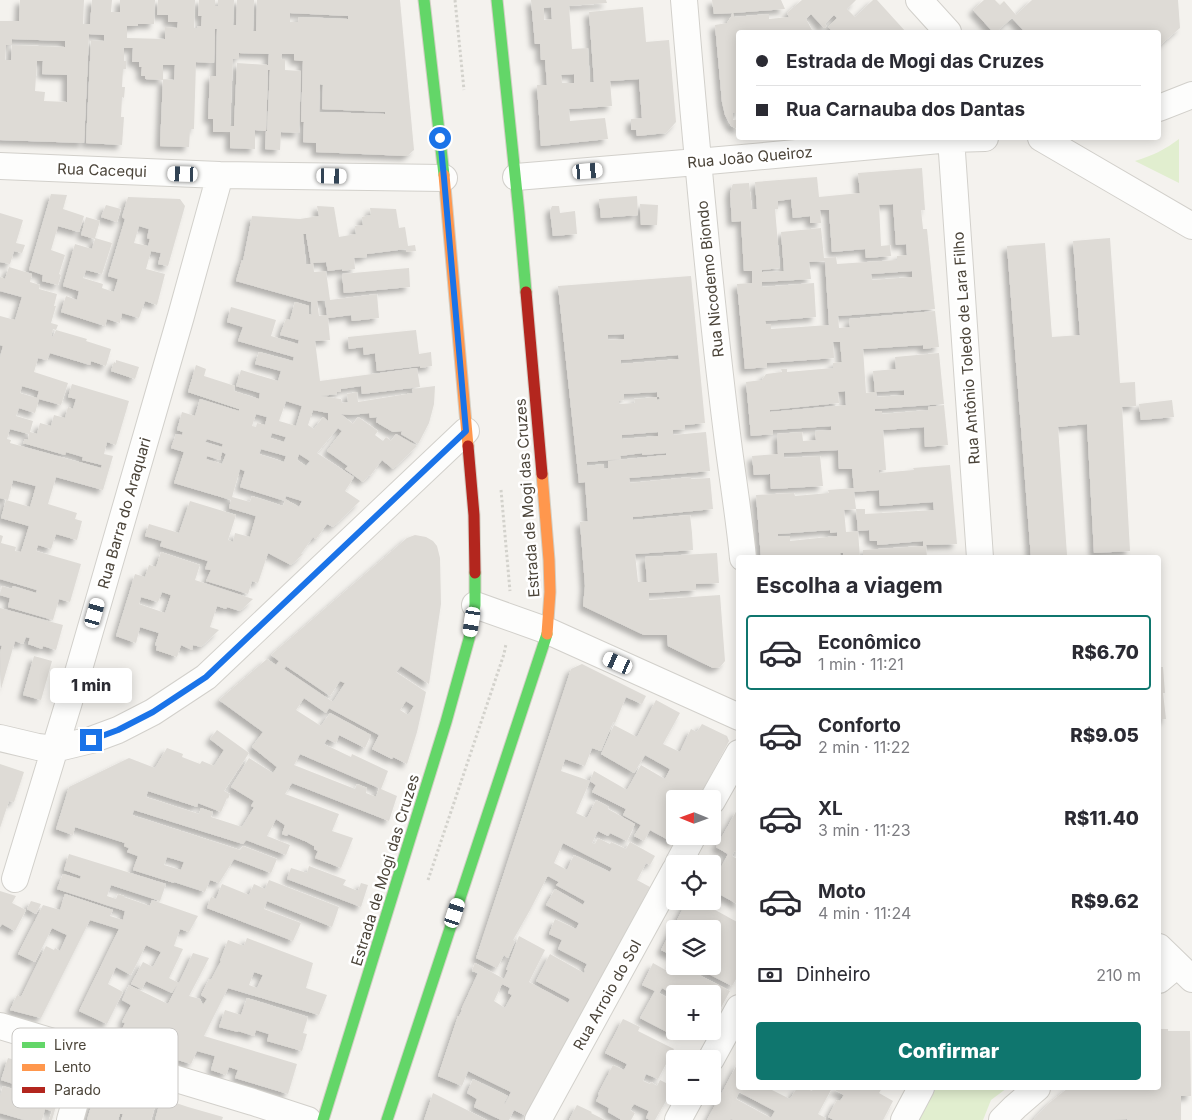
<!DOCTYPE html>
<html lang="pt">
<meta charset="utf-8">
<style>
:root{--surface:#fff;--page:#f2f2f3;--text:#2b2b33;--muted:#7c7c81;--line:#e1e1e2;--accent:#0f766e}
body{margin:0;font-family:Inter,sans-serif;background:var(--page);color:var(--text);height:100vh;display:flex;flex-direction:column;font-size:19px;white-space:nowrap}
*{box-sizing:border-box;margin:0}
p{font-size:16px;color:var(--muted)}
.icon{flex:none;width:28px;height:28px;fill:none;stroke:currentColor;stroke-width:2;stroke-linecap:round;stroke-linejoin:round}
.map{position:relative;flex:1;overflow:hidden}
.panel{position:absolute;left:736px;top:555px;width:425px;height:535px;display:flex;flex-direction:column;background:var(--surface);border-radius:5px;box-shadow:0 2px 12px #0003}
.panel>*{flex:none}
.hud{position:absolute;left:736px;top:30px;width:425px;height:110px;border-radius:5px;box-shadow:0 2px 12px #0003;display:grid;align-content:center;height:110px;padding:0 20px;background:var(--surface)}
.needle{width:32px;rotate:271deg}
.tools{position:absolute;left:666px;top:790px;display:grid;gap:10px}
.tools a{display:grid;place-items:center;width:55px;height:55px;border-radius:5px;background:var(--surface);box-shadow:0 2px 12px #0003;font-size:25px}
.end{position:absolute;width:22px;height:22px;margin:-11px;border:6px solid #1a73e8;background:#fff;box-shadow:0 0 0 2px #fff}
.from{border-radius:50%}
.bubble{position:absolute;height:35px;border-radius:5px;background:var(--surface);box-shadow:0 2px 12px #0003;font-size:16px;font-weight:800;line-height:35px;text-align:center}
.car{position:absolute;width:15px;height:30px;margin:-15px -8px;border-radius:6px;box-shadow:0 0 4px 1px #0007;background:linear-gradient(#fff 24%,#345 0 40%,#fff 0 76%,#345 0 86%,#fff 0)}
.hud b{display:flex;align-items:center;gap:18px;height:48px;font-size:19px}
.hud b+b{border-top:1px solid var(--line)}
.hud i{width:12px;height:12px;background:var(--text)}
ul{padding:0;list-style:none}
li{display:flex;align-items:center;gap:15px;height:75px;margin:0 10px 8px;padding:0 10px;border:2px solid transparent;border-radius:5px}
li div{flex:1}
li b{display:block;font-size:19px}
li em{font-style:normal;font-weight:800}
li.selected{border-color:var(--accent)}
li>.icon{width:45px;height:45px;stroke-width:1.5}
h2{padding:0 20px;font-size:22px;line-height:60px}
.pay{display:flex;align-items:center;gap:12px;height:55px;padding:0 20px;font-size:19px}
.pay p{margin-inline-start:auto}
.button{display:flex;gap:10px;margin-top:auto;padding:10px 20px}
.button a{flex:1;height:58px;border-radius:5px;background:var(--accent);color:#fff;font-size:20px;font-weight:800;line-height:58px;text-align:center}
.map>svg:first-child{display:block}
.park{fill:#e1eecf}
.building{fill:#dedbd6;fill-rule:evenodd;filter:url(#shadow)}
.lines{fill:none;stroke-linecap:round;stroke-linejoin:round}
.street-casing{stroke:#d2d0cb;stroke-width:28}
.fast-casing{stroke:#d3cfc5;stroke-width:13}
.slow-casing{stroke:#d3cfc5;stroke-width:13}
.jam-casing{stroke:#d3cfc5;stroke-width:13}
.path{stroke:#d3d2cc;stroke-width:3;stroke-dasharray:2.5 2.5;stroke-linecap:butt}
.street{stroke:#fdfdfc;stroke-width:26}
.fast{stroke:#63d668;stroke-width:11}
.slow{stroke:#ff974d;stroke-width:11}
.jam{stroke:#b3261e;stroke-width:11}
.route{stroke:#1a73e8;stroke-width:6}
.labels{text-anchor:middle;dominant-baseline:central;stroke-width:5;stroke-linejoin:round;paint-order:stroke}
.street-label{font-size:15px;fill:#4b4439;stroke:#fff}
.key{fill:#fff;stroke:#c9c7c4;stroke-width:1}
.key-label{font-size:14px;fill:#4b4439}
</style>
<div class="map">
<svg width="1192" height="1120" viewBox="0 0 1192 1120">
<defs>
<filter id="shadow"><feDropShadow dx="-4.5" dy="4.5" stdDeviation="2.5" flood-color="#0004"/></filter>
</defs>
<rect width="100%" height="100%" fill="#f4f2ee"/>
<path class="park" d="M1179,139V183L1135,161C1152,156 1166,149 1179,139Z
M935,1088H1007L991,1100L983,1120H917Z"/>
<path class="building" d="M20,0H84L83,24H90L92,0H112L111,12H120V0H155L154,24H138V26H127V38L165,39V27L177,28L178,22H168V15H157L158,0H195L194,28H197L198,26H201L202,16H198L199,0H215V6H218V0H234L233,25H236L237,0H254L253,31H256L257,0H400L414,150L407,156L316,152V143L303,142L304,122H301L303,61L294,60V54H282L281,59H285V70L301,71L299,133L281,132L280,150L265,149L266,131H267L270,70H268L266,131L255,130V149L230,148V132H213V119H208L210,76H216L217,29H215L214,63L196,62L194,129H190L189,147L160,146L163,79L174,80L175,65H163V80L145,79V76H141L142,67H139V62H132L133,48H124V61H126V69H123L122,87H125L124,98L122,97L121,117H124L122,145L86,143L91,40L104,41V35L89,34L84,143L0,140V21H19ZM290,13L348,16V19L299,17L298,22H290ZM12,39L65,41V47L12,45ZM6,45H12L11,60H5ZM239,53L269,54L268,65L237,63L234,126H230L233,59H239ZM37,61H43L42,74L67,75V102L44,101L45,92L35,91ZM320,84L323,85L322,109L385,112V114L319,112Z
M531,0H606L607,3L569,6L572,49L588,48L590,82H594L589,12L643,7L646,42L669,40L676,122L666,133L637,136L636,130H631V119L642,118L639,79L610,81L612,106L569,109L570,121L605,118L608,139L541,146L537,85H547L545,60H541L540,44H535ZM551,7L552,19L544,20V8ZM574,74V83H562L561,75Z
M712,0H781L785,9L733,13L734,17L769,14V19L789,17L787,13L802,0H856L847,9L855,17L873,0H877L906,32H833L828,27L837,18L834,15L825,24L827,26L824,28L811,14L806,19L813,32H739V113H733V120L739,119V130L731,126L725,115L722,102L715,25L727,23L731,17L732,13L714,14Z
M984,0H995L1000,5L1004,1L1016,15L1032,0H1178L1180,28L1159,46V32H1021L1023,30L1012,18L996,32H993L973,10Z
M922,168L925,210H921L923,229H927L935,309L838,316L839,328L850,327L849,319L935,311L939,347L923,349V345L863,349L866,393L876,392L877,397L904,395V390L875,392L873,371L896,369L895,357L939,353L944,404L875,409V411H882V414L928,410V407L944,405L948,445L925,447L924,427L883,430L886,470H879V473L914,470L913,468L950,465L957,544L926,545L927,558H863V550L923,546V541L877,545V541H870L869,530L858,531L860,558H843V553H840L841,558H761L756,495L794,493L795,496L829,493L828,490L854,488L852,469H839L838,450L784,453V458L820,456L823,486L771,489L770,474L754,475L752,456L778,454L777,434L802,432L803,441L816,440L815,431L831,430V426L773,430V434L751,436L746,382L762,380L766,374L782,372L781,369H787V372L833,368V363L842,362L840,342H833L834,358L767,363V367L745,369L737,284L752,283V271H744L741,221L732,222L730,194L732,186L733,184L749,183L752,209H757L755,182L817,177L819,197L860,193L858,173ZM791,199L793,218L810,216V223H821L820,210H829L832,252L865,249L866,258L891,256L890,245L881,246L879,205L893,204L896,245L906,244L907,255L897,256V260L837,264L836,257L824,258L821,228L781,232L784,271L762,272V270L780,268L775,209H778V201ZM825,261L829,325L771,329V324H766L765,321L816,317L814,283L762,287V282L811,279L809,262ZM912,271V277L872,280L871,274ZM845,391L846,405L770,412V410L839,403L838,392ZM879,490L880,506L933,502L934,510L865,514V509H856L858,531L846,532L844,510L856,509L854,492ZM830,530V533L837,532V536L790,541V536H778V534Z
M51,194L67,195L63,209L84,216L79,232L58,226L51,250L65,255L59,274L61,275L58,285L42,281L43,275L29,270Z
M637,196L638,215L601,218L599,199Z
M128,197L180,199L185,206L168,266L158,264L161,253L151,251L146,269L165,274L157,305L145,301L139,318L122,313L120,323L107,319L105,326L61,312L66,296L77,300L79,291L63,286L75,244L92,249L95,239L81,235L86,217L100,221L95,238L112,243L102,274L86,270L83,278L103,284L102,288L114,292L118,279L108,276L125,219L122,217ZM139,226L149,229L147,238L150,239L148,246L134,243Z
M640,204L658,205L657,225H641Z
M106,205L121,209L117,222L101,217Z
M317,206L334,207L339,237L356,234L355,226L363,225L362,217L371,215L370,208L396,209L399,228L405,227L408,246L415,245L416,251L406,252V249L367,254V257L354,258L355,269L342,271V269L328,271L326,262L313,263L314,272L326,271L330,300L377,294L379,318L352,321L351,315L328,318L330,340L315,341L320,381L417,368L420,387L362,394L361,386L341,389V392H337V394L321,396L341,399L342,403L348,402L347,394L357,392L358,402L413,393L412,389L435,386L434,404L429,423L418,444L401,434L402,431L393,432L376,422L377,417L370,418L369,413L351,415L341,414L353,424L358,417L378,431L375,435L383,441L386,437L391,441L396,434L417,446L393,469L382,460L370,476L369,475L363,482L345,469L348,466L327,451L342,431L338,428L317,453L354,477L345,491L360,501L333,527L327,524L316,539L313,537L301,554H303L291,565L268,553L258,583L252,581L248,594L206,581L211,570L205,569L208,561L160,546L162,541L145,536L149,524L179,533L190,501L236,515L228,540L233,542L235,533L250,537L256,516L229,508L231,500L174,483L184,452L171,448L176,434L182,435L183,432L177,430L182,412L195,416L200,399L239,411V409L188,392L196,365L206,369L204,376L235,386L234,391L259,399L260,393L236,386L241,370L278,381L281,371L255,364L259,352L293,361L294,357L238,341L243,327L227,322L231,307L276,320L271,336L298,344L299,340L280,335L286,319L290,320L295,302L309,306V314L312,315L311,302L236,281L242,260L243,261L252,216L300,219L319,216ZM303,234H306L311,264H306ZM325,300L327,315L319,316L317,301ZM286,401L302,406L296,426L279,421ZM313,410L328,413V421L323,417L314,429L308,425ZM256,414L267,417L265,425L257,423L256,427L252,426ZM272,433L286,437L284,442L270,438ZM207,439L223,444L222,447L205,442ZM261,449L286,456L284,462L259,454ZM222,452L226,454L222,464L206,459L207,456L220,460ZM299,454L310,461L306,466L297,460ZM240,469L245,471L240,487L285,501L283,506L252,496L250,502L232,497ZM286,496L302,501L299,507L285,499Z
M552,206H559L560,213L575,211L577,234L553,236L550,211Z
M0,213L23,220L16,243L25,245L22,253L14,251L10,264L0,262Z
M1110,238L1120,383L1135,382L1136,406L1122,407L1130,551L1094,553L1087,424L1058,427L1067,555L1031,558L1007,246L1045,243L1052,337L1080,335L1073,241Z
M9,267L32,274L30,282L40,285L39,289L57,294L54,306H56L51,323L58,325L56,330L53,329L51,336L53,337L56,330L87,339L86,341L111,349L106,366L91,361L90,365L50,353L47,360L38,358L34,372L68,383L61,405L39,399L35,413L19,408L16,416L33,421L30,432L37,434L40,423L51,426L54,415L65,418L68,407L73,409L76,399L68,397L72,384L129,401L116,445L107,442L104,454L113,456L103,490L56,477L48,504L77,513L75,519L82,521L77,540L56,534L51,549L38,545L36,551L81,564L70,602L59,599L53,620L8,607L10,598L0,595L2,586L12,589L13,586L36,593L37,590L0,579V535L3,536L1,543L16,547L15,551L21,552L29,526L1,518L6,500L30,507L36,486L13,480L8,500L0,498V357L3,346L0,345V316L15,320L22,297L0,291V277L5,279ZM22,386L39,391L37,398L20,393ZM10,429L29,434L28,440L25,439L23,443L65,455L66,452L83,457L82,460L102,465L101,468L10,443L11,440L7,439Z
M409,268L410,287L344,293L342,274Z
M691,276L705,423L685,425V429L673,430V435L706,432L710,471L629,478L630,483L691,477V479L710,478L713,509L633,517V520L690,515L692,533L693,550L635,554L638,582H647L645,557L717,553L719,583L696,584V590L649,593V600L720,595L725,661L720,667L713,668L668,646L667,635H644L583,606L585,586L580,522L588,521L585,482L579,483L558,286ZM624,334V339L608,340V335ZM678,355L679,359L621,364V360ZM657,392V397H659L660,399L657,400V397L634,399L635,403L619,404V401L624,400V394ZM658,432V436L622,439V435ZM642,453V455L666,453V455L608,461V468L604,469V464L587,466V462L621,459L620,456Z
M416,330L419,354L431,352L432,366L420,368V366L377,371L375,353L364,355L363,347L349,349L348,337Z
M116,360L139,367L135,379L111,371L114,362L116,363Z
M1172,400L1174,417L1141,420L1139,404Z
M415,535L426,537L433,541L437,546L440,558L441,604L429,684L401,666L396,672L426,692L417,732L407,764L393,757L392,759L372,749L379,735L329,708L326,713L304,698L296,710L321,726L330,713L371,735L365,748L339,735L336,743L327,739L324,744L351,757L352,754L388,771L381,789L397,796L389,821L292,783L285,794L339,814L332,831L353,838L341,868L315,858L318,851L314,849V846L307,842L288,834L287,836L282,834L285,825L276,819L267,836L290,845L286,855L246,840L243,844L134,810L132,815L240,850L243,846L277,859L271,873L234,859L219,883L210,880L205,892L174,882V883L133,870L138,856L127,852L129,848L124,846L125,843L75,827L73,835L56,829L69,787L129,758L155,768L167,748L183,754L182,757L200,764L202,761L214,766L224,750L210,739L217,730L249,753L224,791L230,794L228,799L227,798L221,812L198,803L197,807L148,791L146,797L199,814L201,808L213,812L211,817L242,827L253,809L254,807L251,806L254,801L231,787L249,758L273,773L277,767L252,747L263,732L219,700L267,659L276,665L279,661L271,655L407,538ZM286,666L330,696L340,681L345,683L333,702L284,669ZM406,701L414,706L408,715L400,710ZM300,754L379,788L376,797L366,793L367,788L357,784L355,789L294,765ZM167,857L184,862L181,870L164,865Z
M161,552L200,565L195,580L253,599L240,611L227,607L226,609L217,606L210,627L219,630L201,647L193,645L192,650L181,645L177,657L156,650L157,646L155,645L159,633L140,627L136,643L116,636L135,574L145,577L149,565L156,567ZM162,592L171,595L165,613L139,604L141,597L158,602Z
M0,608L63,625L56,650L43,646L42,649L28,644L30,638L26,637L23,644L15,641L1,689L0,652L2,646L0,645Z
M34,656L52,661L41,700L23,695Z
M582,664L646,696L642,704L626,697L615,723L613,722L601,751L592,748L585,766L565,759L561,771L590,781L576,813L587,818L596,800L609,807L608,809L635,824L627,841L610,833L608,836L598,831L592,843L595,844L598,838L610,844L611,842L626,849L630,842L655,856L650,865L646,863L637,880L650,887L526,1116L514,1110L509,1120H501L474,1107L477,1099L467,1093L473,1079L508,1096L504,1103L505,1104L511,1092L468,1071L462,1086L438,1076L458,1016H459L462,1010H461L478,973L472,971L475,963L504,979L508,970H506L519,936L545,950L529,982L568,1003L570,999L536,981L550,954L584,973L585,971L584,970L587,964L558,949L562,940L549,934L555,919L576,929L579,923L546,905L555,889L583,905L585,901L556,885L559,882L548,876V877H547L530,910L513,940L515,941L508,958L504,955L497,968L476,958L571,669ZM563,843L612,868L610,872L574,855L567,870L554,863ZM502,984L510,988L508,993L512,995L505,1008L494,1001Z
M1159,667H1163L1165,693H1163L1166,719H1159Z
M656,700L680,713L663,744L680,752L691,729L697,732L702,724L727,736L729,741L698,799H675V836H677L674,843L650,830L644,841L634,836L641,825L623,815L626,809L592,792L596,785L590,781L594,771L627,790L641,765L665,779L670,769L645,755L634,773L601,754L614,725L637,737Z
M0,764L24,772L14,802L9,801L0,828Z
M737,810L739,811V853L734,851L732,856L739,860V905L712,890V885L728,854L716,847Z
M69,854L166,884L160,901L111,885L107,896L116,899L118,894L124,896V897L150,906L152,900L198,916L189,932L180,929L174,946L183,949L169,978L179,983L193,953L209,958L189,996L200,999L203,1005L207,999L201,995L209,979L211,980L221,961H220L228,940L244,946L247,938L313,963L306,988L327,995L319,1015L228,988L204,1036L297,1064L288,1094L235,1078L238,1070L229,1067L226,1075L211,1070L215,1056L197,1051L191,1064L145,1050L150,1041L135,1033L129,1045L117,1041L125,1023L122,1022L131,1005L122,1000L129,985L168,1004L177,986H176L172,993L146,981L142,989L131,984L143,962L153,967L161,952L146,945L131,975L116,967L108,984L123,992L107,1024L79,1011L119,929L90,920L41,1018L10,1010L17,995L21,997L46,946L54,950L55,948L60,951L67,935L52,928L35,962L18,954L43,905L60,910L65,894L113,910L110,916L123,920L125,911L57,889L63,874L80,879L81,876L64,870ZM254,972L263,975L257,988L249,985Z
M309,866L346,880L343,885L358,891L361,883L368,885L361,907L287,879L291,868L307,873Z
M269,880L339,907L332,927L267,901L264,909L301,923L293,941L207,908L211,897L216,899L222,884L249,895L254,884L265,889Z
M0,891L16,896L12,903L26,910L15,931L2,924L0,927Z
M31,901L41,904L36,914L27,909Z
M687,901H699L737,922L739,920V974L732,986L701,970L703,966H712V929H675V957L661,950Z
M675,961V966H682L730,991L712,1024V994H675V995L662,988L659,993L675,1002V1028L671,1034L640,1018L655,991L642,985L653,963L669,972Z
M247,998L308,1017L303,1033L307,1034L302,1051L267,1041L269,1034L256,1030L254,1036L238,1031V1032L219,1027L225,1010L241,1015Z
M623,1019L640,1027L638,1031L674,1049L658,1079L646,1074L643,1081L650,1084L651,1082L657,1086L660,1080L674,1087L655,1120H650L646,1118L649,1111L634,1104L630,1110L635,1113L631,1120H620V1119L608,1112L609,1108L596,1101L599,1095L598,1094L613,1065L624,1070L627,1064L605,1053Z
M1159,1029H1168V1031H1190L1191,1096H1181V1120H1127V1119L1114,1120H1033L1048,1104L1068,1088H1159Z
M8,1058L56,1072L52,1086L61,1089L52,1120H49L52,1111L45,1109L42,1120H24L0,1113V1096L3,1086L19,1091L20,1086L1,1080Z
M739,1061V1088H768L790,1099L797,1088H805L812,1091L813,1088H832L818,1114L826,1118L825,1120H733L731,1119L730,1120H707ZM739,1092L775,1111L771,1118L736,1099Z
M99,1082H107L158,1097L151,1120H121L123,1114H120L118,1120H87L97,1086Z
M836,1088H869L874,1090L875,1088H882L879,1093L893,1101L883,1120H834L828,1117L837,1100L840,1101L844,1095L835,1090Z
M433,1093L487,1120H424Z
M161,1098L188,1107L223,1117L222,1120H155Z
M577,1105L592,1112L591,1113L605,1120H569Z"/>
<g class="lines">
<defs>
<path id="street" d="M684,0C696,145 709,289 727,434C732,475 739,516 743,558
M919,0L948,32
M1159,108L1192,95
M951,138L980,558
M1041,138L1192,226
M0,166L220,175L444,178
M516,177L697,162L951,139L985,138
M475,605L548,631L739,717
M0,738L38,747L54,749L91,740L118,730L153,712L206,677L466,431
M712,801L739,753
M678,864L693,836
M15,879L79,669L181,316L220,175
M1159,947L1192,979
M1159,980L1177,965
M0,1026L253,1102L308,1120
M711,1059L739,1008
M70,1120L89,1053
M538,1120L675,870
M678,1120L691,1096
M904,1120L921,1088
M1002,1120L1015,1107L1037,1088"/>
<path id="fast" d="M424,0L444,175
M497,0L519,213L526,292
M323,1120L446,722L469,639L475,605V573
M387,1120L547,634"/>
<path id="slow" d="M444,175L468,446
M542,474L549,560L550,592L547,634"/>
<path id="jam" d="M526,292L542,474
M468,446L474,515L475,573"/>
</defs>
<use href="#street" class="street-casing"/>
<use href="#fast" class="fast-casing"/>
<use href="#slow" class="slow-casing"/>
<use href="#jam" class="jam-casing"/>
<path class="path" d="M455,0L464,90
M501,490L510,591
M428,880L504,654L506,644"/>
<use href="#street" class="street"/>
<use href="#fast" class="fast"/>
<use href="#slow" class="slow"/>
<use href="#jam" class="jam"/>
</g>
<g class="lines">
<path class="route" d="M91,740L118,730L153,712L206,677L466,431L444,178L440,138"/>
</g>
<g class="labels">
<g class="street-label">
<text transform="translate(750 157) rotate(-5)">Rua João Queiroz</text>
<text transform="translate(102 170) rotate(2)">Rua Cacequi</text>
<text transform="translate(710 279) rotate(-96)">Rua Nicodemo Biondo</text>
<text transform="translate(966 348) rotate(-94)">Rua Antônio Toledo de Lara Filho</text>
<text transform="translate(527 498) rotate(-94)">Estrada de Mogi das Cruzes</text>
<text transform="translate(124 513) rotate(-74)">Rua Barra do Araquari</text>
<text transform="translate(385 870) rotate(-73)">Estrada de Mogi das Cruzes</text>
<text transform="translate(607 995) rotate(-61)">Rua Arroio do Sol</text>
</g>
</g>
<rect x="12" y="1028" width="166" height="80" rx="8" class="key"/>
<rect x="22" y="1042" width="23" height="6" fill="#63d668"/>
<rect x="22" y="1064" width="23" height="7" fill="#ff974d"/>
<rect x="22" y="1087" width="23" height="6" fill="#b3261e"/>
<g class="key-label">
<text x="54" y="1050">Livre</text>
<text x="54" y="1072">Lento</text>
<text x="54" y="1095">Parado</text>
</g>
</svg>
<div class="tools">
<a><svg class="needle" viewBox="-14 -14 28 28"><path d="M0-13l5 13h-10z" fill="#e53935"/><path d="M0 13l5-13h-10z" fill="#7c7c81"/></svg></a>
<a><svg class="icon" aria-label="locate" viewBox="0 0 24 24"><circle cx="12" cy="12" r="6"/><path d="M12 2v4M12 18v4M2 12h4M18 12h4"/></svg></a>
<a><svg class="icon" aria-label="layers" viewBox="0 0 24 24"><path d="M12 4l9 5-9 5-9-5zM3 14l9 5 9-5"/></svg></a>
<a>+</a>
<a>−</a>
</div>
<i class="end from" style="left:440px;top:138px"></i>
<i class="end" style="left:91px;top:740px"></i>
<div class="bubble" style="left:50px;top:668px;width:82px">1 min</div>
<i class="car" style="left:588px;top:171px;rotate:85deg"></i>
<i class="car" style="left:183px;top:174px;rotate:272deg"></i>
<i class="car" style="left:332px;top:176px;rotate:91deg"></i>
<i class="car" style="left:95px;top:613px;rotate:16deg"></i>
<i class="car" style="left:472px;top:622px;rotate:189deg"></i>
<i class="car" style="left:618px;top:663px;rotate:294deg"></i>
<i class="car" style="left:455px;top:913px;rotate:18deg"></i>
<div class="hud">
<b><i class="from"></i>Estrada de Mogi das Cruzes</b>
<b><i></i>Rua Carnauba dos Dantas</b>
</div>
<section class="panel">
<h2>Escolha a viagem</h2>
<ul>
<li class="selected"><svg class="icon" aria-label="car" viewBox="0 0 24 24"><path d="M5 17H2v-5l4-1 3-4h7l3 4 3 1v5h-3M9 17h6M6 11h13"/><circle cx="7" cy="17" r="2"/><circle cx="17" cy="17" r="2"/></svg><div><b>Econômico</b><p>1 min · 11:21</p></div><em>R$6.70</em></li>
<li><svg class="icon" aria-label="car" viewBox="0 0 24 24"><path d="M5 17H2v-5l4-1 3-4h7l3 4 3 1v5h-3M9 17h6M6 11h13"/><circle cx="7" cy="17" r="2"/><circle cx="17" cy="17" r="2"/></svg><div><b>Conforto</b><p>2 min · 11:22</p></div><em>R$9.05</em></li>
<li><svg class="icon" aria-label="car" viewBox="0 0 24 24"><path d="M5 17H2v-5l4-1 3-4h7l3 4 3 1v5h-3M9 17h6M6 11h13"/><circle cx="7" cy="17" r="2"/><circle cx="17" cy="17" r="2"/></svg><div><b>XL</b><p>3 min · 11:23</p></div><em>R$11.40</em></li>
<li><svg class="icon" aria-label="car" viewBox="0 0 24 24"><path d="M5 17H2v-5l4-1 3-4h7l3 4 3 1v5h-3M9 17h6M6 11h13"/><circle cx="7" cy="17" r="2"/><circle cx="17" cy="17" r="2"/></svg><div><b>Moto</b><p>4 min · 11:24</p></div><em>R$9.62</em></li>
</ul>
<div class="pay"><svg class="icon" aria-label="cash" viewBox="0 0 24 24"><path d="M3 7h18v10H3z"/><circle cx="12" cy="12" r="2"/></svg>Dinheiro<p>210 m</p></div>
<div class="button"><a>Confirmar</a></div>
</section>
</div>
